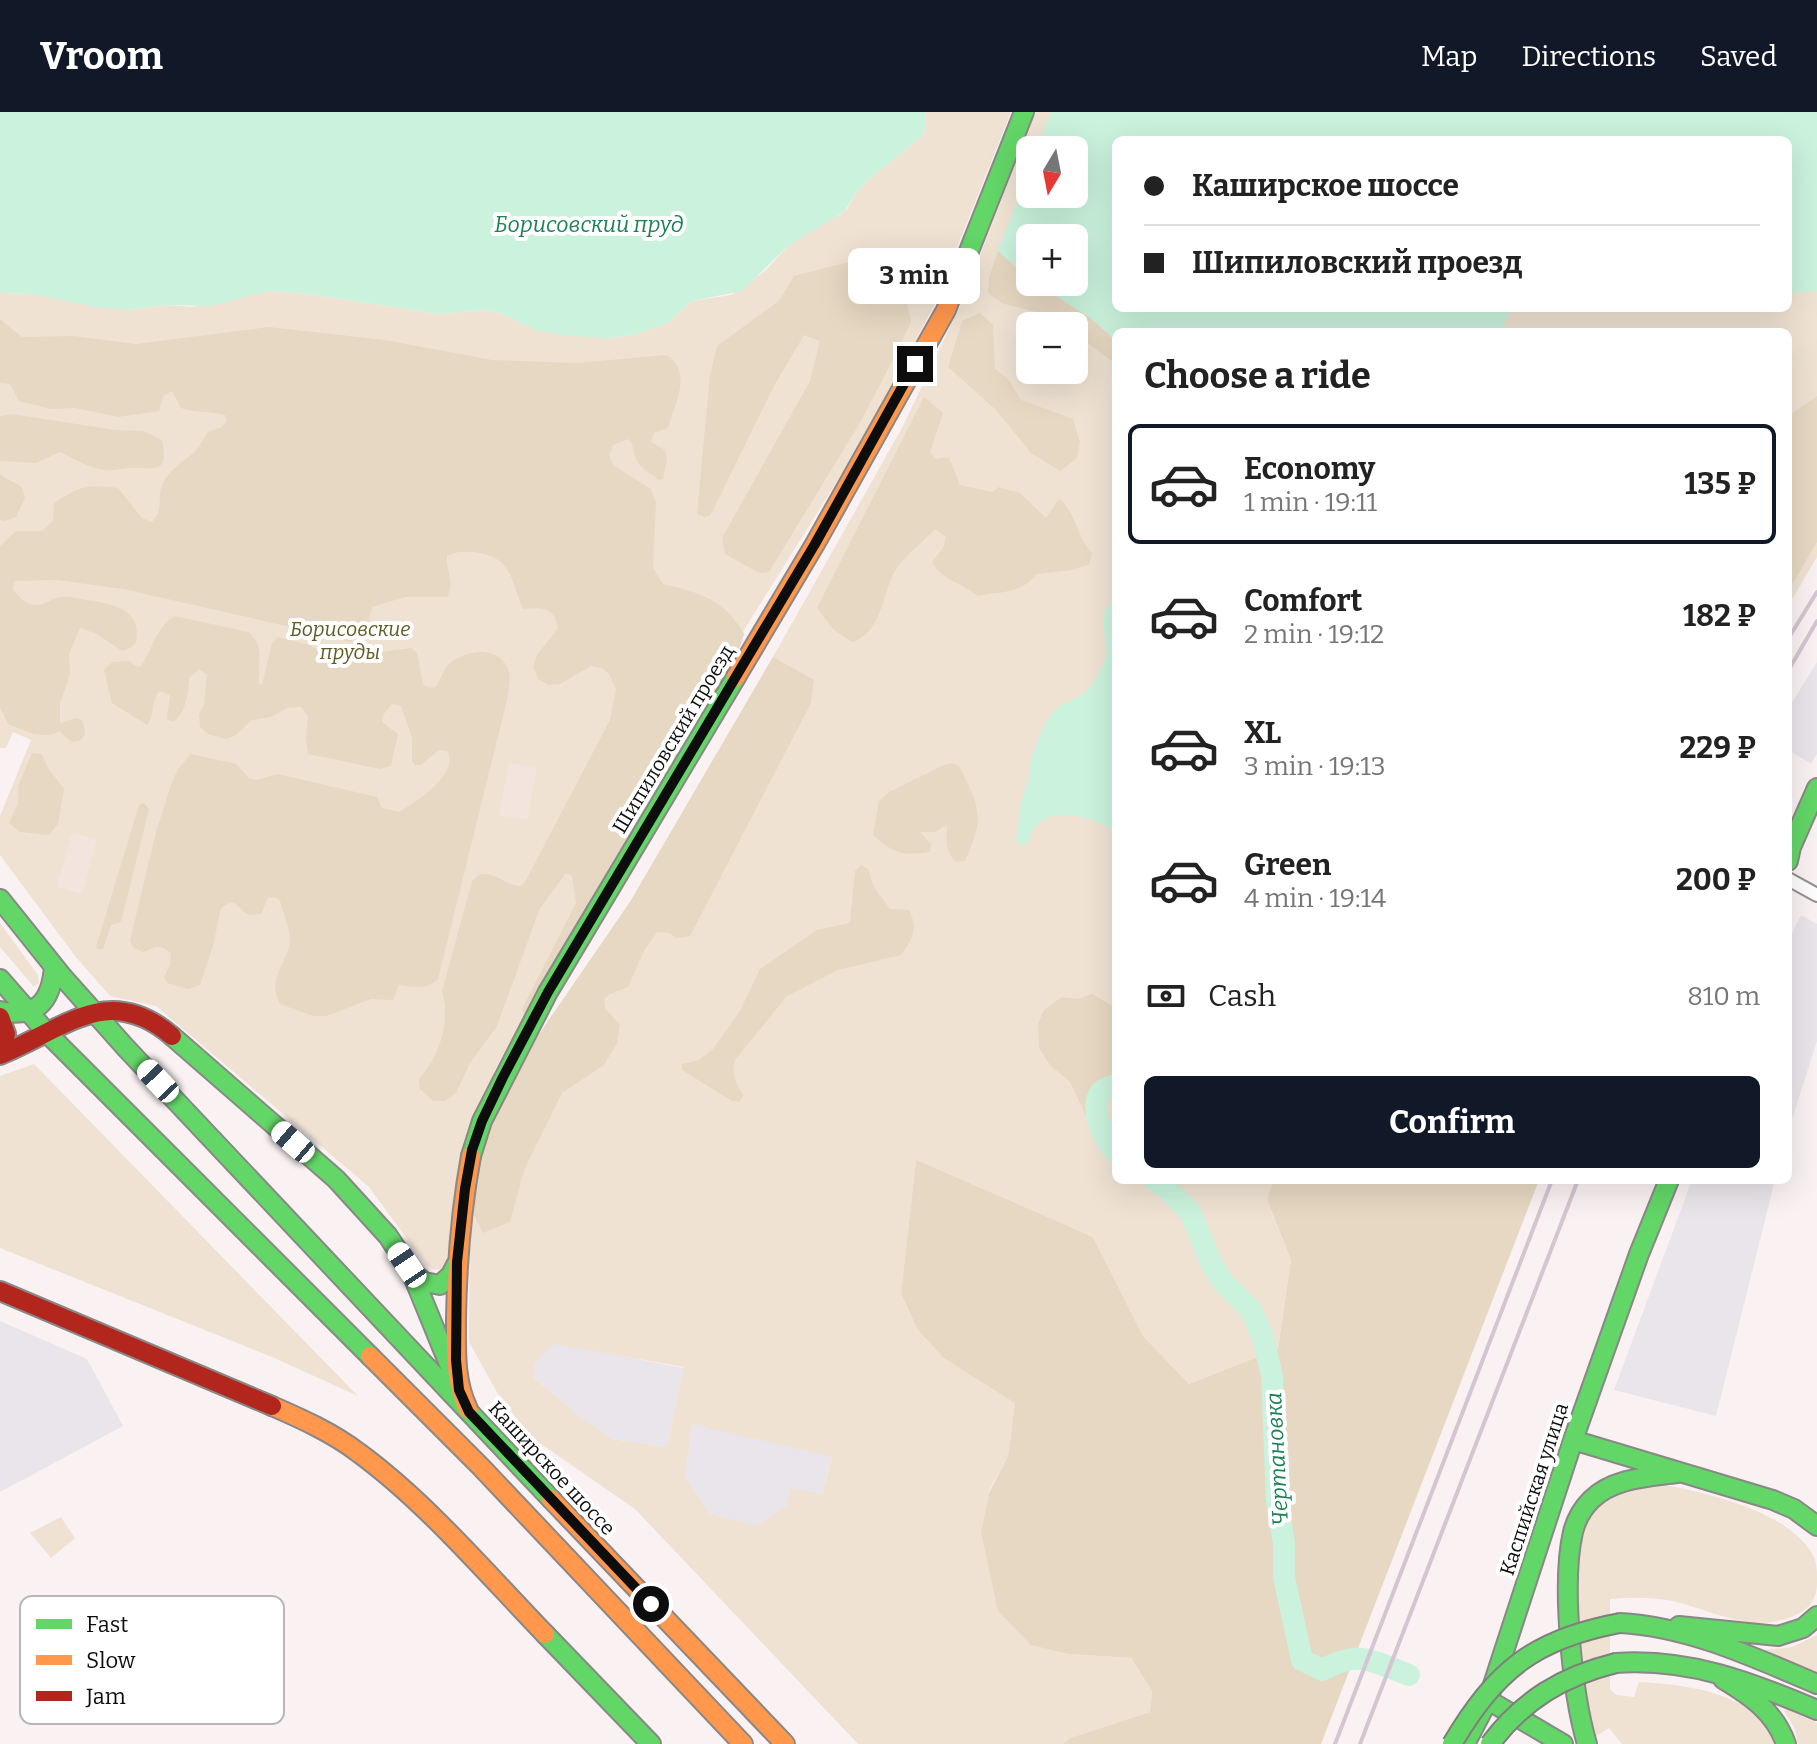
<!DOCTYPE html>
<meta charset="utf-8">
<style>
:root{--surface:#fff;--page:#f2f2f2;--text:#222;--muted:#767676;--line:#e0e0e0;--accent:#111827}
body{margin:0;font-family:Bitter,serif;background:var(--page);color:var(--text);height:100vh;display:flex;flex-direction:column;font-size:30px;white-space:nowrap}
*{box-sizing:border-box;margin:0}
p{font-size:26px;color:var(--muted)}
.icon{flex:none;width:44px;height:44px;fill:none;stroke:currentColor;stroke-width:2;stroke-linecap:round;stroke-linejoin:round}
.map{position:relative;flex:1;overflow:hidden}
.details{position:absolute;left:1112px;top:216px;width:680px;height:856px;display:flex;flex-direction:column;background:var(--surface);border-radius:12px;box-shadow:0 8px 32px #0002}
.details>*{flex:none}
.banner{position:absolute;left:1112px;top:24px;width:680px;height:176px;border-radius:12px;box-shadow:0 8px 32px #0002;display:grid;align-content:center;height:176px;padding:0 32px;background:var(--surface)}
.needle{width:52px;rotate:190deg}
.fabs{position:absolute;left:1016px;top:24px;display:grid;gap:16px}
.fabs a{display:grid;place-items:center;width:72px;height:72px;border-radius:12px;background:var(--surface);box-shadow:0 8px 32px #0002;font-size:40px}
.end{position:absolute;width:36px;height:36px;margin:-18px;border:10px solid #0d0d0d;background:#fff;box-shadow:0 0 0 4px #fff}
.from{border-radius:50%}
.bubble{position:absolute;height:56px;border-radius:12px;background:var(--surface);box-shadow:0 8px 32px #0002;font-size:26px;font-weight:700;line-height:56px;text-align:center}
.car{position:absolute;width:24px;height:48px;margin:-24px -12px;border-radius:10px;box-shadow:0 0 6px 2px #0007;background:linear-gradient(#fff 24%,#345 0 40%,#fff 0 76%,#345 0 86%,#fff 0)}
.banner b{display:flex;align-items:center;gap:28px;height:76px;font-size:30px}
.banner b+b{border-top:2px solid var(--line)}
.banner i{width:20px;height:20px;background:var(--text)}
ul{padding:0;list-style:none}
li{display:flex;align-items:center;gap:24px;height:120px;margin:0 16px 12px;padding:0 16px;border:4px solid transparent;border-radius:12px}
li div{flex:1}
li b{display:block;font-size:30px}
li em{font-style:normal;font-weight:700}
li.active{border-color:var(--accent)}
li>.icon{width:72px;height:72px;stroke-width:1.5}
h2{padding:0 32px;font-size:36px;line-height:96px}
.pay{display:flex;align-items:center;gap:20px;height:88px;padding:0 32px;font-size:30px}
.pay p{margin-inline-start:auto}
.cta{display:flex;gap:16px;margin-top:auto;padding:16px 32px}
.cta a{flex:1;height:92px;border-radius:12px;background:var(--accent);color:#fff;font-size:32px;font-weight:700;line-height:92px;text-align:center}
header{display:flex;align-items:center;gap:48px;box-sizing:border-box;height:112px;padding:0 40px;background:var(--accent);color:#fff}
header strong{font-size:38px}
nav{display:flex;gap:44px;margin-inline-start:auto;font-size:28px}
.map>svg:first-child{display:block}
.industrial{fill:#e9e5ea}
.green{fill:#efe2d3;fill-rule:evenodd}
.forest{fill:#e6d8c2}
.pitch{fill:#f3e5dd}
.water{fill:#caf2dc}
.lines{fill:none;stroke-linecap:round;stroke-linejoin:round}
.river{stroke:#caf2dc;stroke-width:22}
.street-casing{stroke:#949090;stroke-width:16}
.fast-casing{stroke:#8a8787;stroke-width:22}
.slow-casing{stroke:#8a8787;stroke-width:22}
.jam-casing{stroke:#8a8787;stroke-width:22}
.street{stroke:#fefdfd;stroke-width:12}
.fast{stroke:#63d668;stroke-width:18}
.slow{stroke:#ff974d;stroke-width:18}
.jam{stroke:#b3261e;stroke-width:18}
.rail{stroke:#d5c5d3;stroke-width:4}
.fast-bridge-casing{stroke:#817d7d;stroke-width:22;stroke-linecap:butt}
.fast-bridge{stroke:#63d668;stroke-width:18}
.route{stroke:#0d0d0d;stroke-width:10}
.labels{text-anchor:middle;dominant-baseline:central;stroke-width:8;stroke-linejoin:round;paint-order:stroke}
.park-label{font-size:20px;font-style:italic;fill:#605b22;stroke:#fff}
.street-label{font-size:20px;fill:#0d0d0d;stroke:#fff}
.water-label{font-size:22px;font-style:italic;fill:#1c8255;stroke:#fff}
.key{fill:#fff;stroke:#b6b6b6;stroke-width:2}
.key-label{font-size:22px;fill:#0d0d0d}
</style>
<header>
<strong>Vroom</strong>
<nav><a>Map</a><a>Directions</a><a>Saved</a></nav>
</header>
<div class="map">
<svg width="1817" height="1632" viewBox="0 0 1817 1632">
<rect width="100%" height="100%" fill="#faf2f2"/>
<path class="industrial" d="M1817,550V642L1811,652L1788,638V597Z
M1801,803L1817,812V929L1789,1017L1788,829Z
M1692,1068H1775L1716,1304L1614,1278Z
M0,1209L87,1247L123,1314L0,1380Z
M553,1231L684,1256L667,1335L612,1327L582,1306L532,1264L535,1252Z
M692,1311L832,1344L822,1382L787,1393L757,1415L709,1402L685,1366Z"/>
<path class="green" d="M926,0H1011L934,193L877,305L701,587L496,956L463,1042L448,1149L444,1157L435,1158L427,1154L369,1075L156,894L110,884L75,844L0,743V704L31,628L13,620L6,636H0V181L33,182L126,198L166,193L192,195L268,179L315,183L438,202L485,198L500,201L536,218L610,226L634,223L669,210L692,189L731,183L765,159L788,134L817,114L840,103L847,97L857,80L873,64L924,23Z
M1035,0H1817V445L1788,494V220H1116V1068H1273L1267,1089L1291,1148L1278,1237L1189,1272L1143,1224L1093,1125L916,1049L901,1181L945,1247L1015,1290L1008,1344L989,1379L1069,1542L1131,1546L1152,1579L1150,1600L1070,1626L1063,1632H858L635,1397L531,1325L498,1282L469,1230L470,1096L481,1042L511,963L630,790L773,545L903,314L965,183ZM1116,28H1788V196H1116ZM1030,38H1074V82H1030ZM1030,126H1074V170H1030ZM1030,214H1074V258H1030ZM553,1232L684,1255L667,1335L612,1327L582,1306L533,1265L535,1252ZM692,1312L832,1345L822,1382L791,1376L787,1393L757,1414L710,1402L685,1366Z
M0,811L38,863L39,871L34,875L0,835Z
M34,952L358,1284L272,1245L0,1136V964Z
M1660,1372C1706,1381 1793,1399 1815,1447C1817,1454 1817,1463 1817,1471C1817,1496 1798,1504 1778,1509C1746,1517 1708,1498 1677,1490C1655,1485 1633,1485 1610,1487V1577L1616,1583L1634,1585L1639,1570C1685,1573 1757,1579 1774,1632H1622L1609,1616L1595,1625L1586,1610L1575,1472L1583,1410L1611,1380Z
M61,1405L75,1426L51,1446L30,1421Z
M1817,1523V1561L1762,1538L1792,1535Z
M1786,1597L1817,1611V1632H1798L1794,1615L1784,1599Z"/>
<path class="forest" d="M998,139L1030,167V170H1035L1092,207L1116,229V252L1089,232L1074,226V214H1054L1036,200L1002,191L988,181L989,165Z
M884,149L902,156L913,165V175L907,191L911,210L887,259L861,309L769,460L759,461L725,442L722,426L810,269L820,229L804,223L774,274L710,404L704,405L697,402L710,263L717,234L779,189L794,164L849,150Z
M980,201L993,213L995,257L1008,267L1021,288L1073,307L1080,330L1077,346L1060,359L1031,341L995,297L948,255L962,209Z
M0,207L22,225L73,224L136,232L269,215L385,228L492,248L576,251L667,243C693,260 675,291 668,316L654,321L651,330L665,338L667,348L663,367L659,368C651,362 640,356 636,347C632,338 635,334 628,327L613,333L609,343L614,354L651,377L656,391L653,456L663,472C700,481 725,487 744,522L733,557L691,618L531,902L527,903L523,900V895L576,791L572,764L566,761L540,796L497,914L470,951L456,981L445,989H433L420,977L419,967C440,943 451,910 442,879L472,769L480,762C500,761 503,773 520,774L525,770L610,608L616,577L609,562L602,556L591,554L560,572L549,573L538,567L533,555L537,543L558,516C555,495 541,495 523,497C510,465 511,443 472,440C462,440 456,439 447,444C446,459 455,471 447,485H405L372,495L367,515L361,526L350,530L313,520L123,477L57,468L14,469L13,478C19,484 24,491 33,493C45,495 51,485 62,485C70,484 79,487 87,488C109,492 138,495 137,523C137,534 131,536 122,539L97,522L80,516L69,542L70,562L60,592V611L76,606L83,609L85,622L80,629L72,630L59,619C43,629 24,618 8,612L0,595V434L16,419H42L53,409L54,391C81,374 86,372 118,376L142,406L152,410C164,398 157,387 162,373C169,357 182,351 194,340C200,335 204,325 209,319L221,316L227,309L225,303C210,299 196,301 181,296L172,279L164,283L159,299L118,305L75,296L51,297L19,289L10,272L0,271Z
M1817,284V430L1788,480V304Z
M924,285L943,301L930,340L936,347L949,345L960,373L992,380L999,375L1020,381L1046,406L1059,387C1075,399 1077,424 1092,442L1089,452L1072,458L1037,462C1019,483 1002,479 978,484C962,471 940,467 932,450L943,436L946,425L935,417C924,429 910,440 899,453C881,476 885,520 852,530L834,518L817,496Z
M12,302L115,318L144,319L162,328C169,362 157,356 132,356C124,356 115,359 107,358C90,357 75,347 60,340L36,351L0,349V304Z
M0,363L22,375L25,386L16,405L4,409L0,408Z
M175,504L248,520C265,532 258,553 259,571L262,573L272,531L278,525L310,533L328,545L342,548L358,543L411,536L417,541L423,572L430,576L436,575C440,569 443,558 448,553C464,538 498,532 508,557C512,567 508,578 507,588L438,867C428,878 413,875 399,873L393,888L371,887L326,904H313L280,892C265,865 290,850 290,826C289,815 283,800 280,789L275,785L268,786L261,802C240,806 245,794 230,790L221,796L213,834L200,873L188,877L167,871L164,865L170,853L171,842C162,832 156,834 144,840L134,836L130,829L156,720L172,670L178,657L191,642L236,652L250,667L257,668L278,662L377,685L382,696L399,700C416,690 461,661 447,639L439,638L421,653H415L412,649V625L401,594L392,592L383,603L382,610L398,622L391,654L380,657L308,642L306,625L308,604L301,595L287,596L271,605L252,608L236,623L226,627L208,622L200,615L199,603L204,592L207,563L199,557L189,566C188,581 186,602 173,610L167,607L170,583L160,579C150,588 156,603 147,613L112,591L104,558L112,550L129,549L137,555L141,554C153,536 156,515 175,504Z
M773,545L814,568L811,591L690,824L677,826L669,821L657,820L644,839L628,875L610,882L604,887L605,896L620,913L617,931L604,953L562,981L524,1058L510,1110L483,1121L470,1096L481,1042L511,963L630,790Z
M32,641L42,642L48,656L64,677L58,712L49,723L20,720L9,711L18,692V674Z
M953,651L959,654C980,695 985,705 965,749L956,750C945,738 946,728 947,713L935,720H920L931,732L930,740C903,744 894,742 873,723L879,689L889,680L944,653Z
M144,691L149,697L121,810L111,813L103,837H98L96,835L139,693Z
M861,753L868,757L874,775L890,797L909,798C919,817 912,827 901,843L838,858L787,884L735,948C732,963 735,972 744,983L739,990L732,989L682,958V952L699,948L713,937L740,899L760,857L817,818L850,811L855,759Z
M1092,882L1116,896V973C1095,980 1096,989 1099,1009L1087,1006L1070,970L1050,953L1039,936L1038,912L1044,898L1062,885L1078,887Z
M916,1048L1093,1125L1143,1224L1189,1272L1278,1237L1291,1148L1267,1088L1273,1068H1539L1321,1632H1063L1070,1626L1150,1600L1152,1579L1131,1546L1069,1542L1031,1533L998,1499L981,1420L990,1379L1008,1344L1015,1291L945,1247L918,1218L901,1181Z"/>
<path class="pitch" d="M509,651L537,656L527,708L499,703Z
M72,721L97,727L82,782L57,775Z"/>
<path class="water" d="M0,0H926L924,23L873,64L857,80L844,100L788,134L742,179L692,189L669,210L634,223L610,226L567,224L536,218L500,201L485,198L438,202L315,183L268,179L211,194L166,193L126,198L95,195L33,182L0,181Z
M1051,0H1817V179L1788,182V28H1116V196H1512L1500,220H1116V229L1092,207L1035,170H1074V126H1030V167L998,139L1030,55V82H1074V38H1037Z
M1116,482V720C1095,707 1056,692 1036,714C1032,718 1030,726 1027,732L1020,733L1016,728L1021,691L1029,666L1031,646L1044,613L1056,596L1085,581L1098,564L1107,542L1103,511L1104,500Z"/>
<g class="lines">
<path class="river" d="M1116,973C1113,974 1105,976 1103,978C1087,992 1104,1029 1116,1040
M1154,1068L1167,1077L1191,1101L1211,1151L1223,1170L1251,1198L1263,1226L1272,1264L1277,1389L1284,1431V1465L1302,1548L1322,1558C1360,1537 1371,1549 1409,1563"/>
<defs>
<path id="street" d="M1788,767L1817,783"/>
<path id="fast" d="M952,182L1024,0
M1788,749L1791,735L1817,676
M0,787L61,863L126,936L551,1387
M0,867L48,922L370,1244
M0,899C36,906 51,891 54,855
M172,924L336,1067L388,1124L411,1159L451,1257
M471,1044L482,1009L548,880L736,565
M412,1160L424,1170L440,1173L451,1163L456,1153
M1573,1328L1773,1388L1794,1397L1817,1414
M1620,1511C1690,1515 1753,1545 1817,1572
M1679,1514L1778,1524L1803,1516L1817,1504
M545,1522L651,1632
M1616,1551C1689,1546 1751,1570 1817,1598
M1723,1567C1751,1584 1775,1600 1786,1632
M1488,1588L1563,1632
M1465,1632L1488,1588L1573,1328L1639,1142L1669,1068
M1587,1632C1572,1581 1561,1471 1573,1420C1576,1408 1583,1396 1591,1388C1613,1366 1648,1365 1677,1361"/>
<path id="slow" d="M736,565L815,432L946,198L952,182
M370,1244L481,1355L743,1632
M272,1294C302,1307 333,1321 359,1341C426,1390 487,1462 545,1522
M468,1297C454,1268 456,1238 456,1206C457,1151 461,1098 471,1044
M551,1387L785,1632"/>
<path id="jam" d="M0,905L6,922L0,937
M0,943C63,918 108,869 172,924
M0,1179L272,1294"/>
</defs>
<use href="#street" class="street-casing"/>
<use href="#fast" class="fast-casing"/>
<use href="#slow" class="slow-casing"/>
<use href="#jam" class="jam-casing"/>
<use href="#street" class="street"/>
<use href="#fast" class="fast"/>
<use href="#slow" class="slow"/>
<use href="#jam" class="jam"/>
<path class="rail" d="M1788,527L1817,480
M1788,559L1817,509
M1335,1632L1552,1068
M1360,1632L1578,1068"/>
<defs>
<path id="fast-bridge" d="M1452,1632C1496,1558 1534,1527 1620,1511
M1490,1632C1523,1588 1563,1564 1616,1551"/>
</defs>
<use href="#fast-bridge" class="fast-bridge-casing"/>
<use href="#fast-bridge" class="fast-bridge"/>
</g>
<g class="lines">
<path class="route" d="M651,1492L469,1300L459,1278L456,1248L457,1150L465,1077L472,1038L482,1009L503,965L548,880L815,432L915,252"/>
</g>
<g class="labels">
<g class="park-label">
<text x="350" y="517">Борисовские<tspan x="350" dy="23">пруды</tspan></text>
</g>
<g class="street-label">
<text transform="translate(673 627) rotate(-59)">Шипиловский проезд</text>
<text transform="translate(552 1356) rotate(47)">Каширское шоссе</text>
<text transform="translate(1534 1377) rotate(-72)">Каспийская улица</text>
</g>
<g class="water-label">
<text x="589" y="112">Борисовский пруд</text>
<text transform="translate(1277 1347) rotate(-93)">Чертановка</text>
</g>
</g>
<rect x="20" y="1484" width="264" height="128" rx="12" class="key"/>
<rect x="36" y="1507" width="36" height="10" fill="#63d668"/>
<rect x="36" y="1543" width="36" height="10" fill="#ff974d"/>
<rect x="36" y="1579" width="36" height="10" fill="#b3261e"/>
<g class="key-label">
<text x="86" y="1520">Fast</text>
<text x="86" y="1556">Slow</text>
<text x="86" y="1592">Jam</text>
</g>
</svg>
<div class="fabs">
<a><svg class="needle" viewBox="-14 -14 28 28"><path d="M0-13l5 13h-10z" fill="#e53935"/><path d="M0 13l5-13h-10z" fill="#767676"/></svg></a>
<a>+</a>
<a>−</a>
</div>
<i class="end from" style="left:651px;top:1492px"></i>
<i class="end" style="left:915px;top:252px"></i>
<div class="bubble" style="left:848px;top:136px;width:132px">3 min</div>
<i class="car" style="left:158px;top:969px;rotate:317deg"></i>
<i class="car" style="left:293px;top:1030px;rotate:311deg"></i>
<i class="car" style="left:407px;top:1153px;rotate:326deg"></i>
<div class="banner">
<b><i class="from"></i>Каширское шоссе</b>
<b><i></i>Шипиловский проезд</b>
</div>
<section class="details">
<h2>Choose a ride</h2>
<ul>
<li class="active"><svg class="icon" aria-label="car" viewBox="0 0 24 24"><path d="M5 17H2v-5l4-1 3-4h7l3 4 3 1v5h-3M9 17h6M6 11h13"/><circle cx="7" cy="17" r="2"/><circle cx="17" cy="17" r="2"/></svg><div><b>Economy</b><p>1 min · 19:11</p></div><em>135 ₽</em></li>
<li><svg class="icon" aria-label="car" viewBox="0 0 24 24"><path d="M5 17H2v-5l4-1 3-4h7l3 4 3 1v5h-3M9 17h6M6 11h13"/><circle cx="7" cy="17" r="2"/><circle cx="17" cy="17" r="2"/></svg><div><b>Comfort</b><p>2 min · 19:12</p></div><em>182 ₽</em></li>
<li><svg class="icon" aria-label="car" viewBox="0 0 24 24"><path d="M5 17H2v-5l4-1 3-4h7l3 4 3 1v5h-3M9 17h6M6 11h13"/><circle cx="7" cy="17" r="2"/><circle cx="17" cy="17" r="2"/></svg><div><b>XL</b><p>3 min · 19:13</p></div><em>229 ₽</em></li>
<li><svg class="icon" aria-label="car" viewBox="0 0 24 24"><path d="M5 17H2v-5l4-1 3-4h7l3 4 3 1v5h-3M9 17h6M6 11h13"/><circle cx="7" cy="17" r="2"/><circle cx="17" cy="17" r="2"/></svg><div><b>Green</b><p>4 min · 19:14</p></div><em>200 ₽</em></li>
</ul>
<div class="pay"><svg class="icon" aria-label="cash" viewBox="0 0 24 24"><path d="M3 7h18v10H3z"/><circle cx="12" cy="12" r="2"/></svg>Cash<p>810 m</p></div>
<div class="cta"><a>Confirm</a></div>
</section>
</div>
